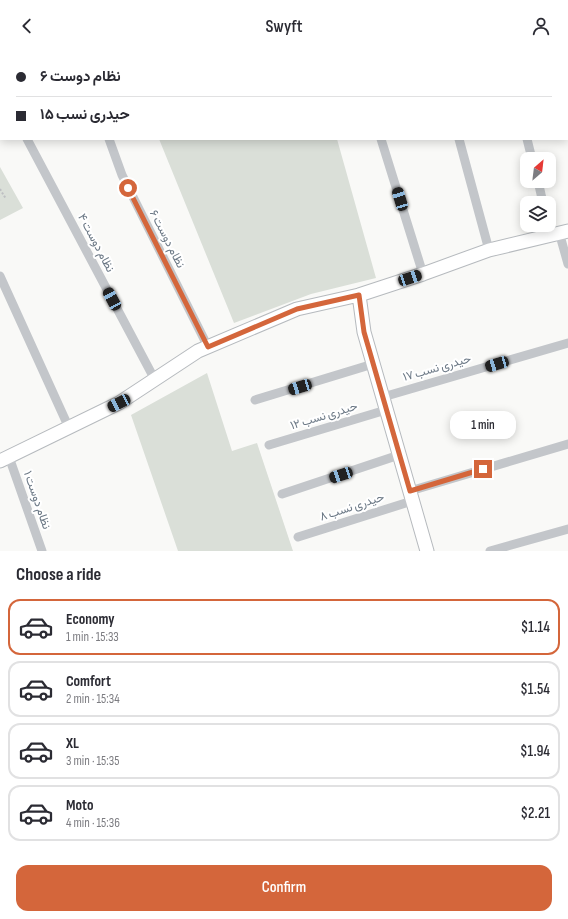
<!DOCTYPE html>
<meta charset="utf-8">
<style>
:root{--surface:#fff;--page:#f2f2f3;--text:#2b2b33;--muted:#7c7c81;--line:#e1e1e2;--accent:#d4663b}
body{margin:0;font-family:"Sofia Sans Condensed",Vazirmatn,sans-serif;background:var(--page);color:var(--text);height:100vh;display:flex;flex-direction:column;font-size:15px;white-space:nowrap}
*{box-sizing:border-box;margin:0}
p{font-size:13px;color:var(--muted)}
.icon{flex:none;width:22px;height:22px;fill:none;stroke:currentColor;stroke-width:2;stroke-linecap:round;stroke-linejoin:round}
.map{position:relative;height:499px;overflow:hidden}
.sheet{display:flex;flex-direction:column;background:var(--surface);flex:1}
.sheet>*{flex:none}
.guide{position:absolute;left:0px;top:0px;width:568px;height:88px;box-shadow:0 2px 10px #0003;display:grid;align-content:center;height:88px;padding:0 16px;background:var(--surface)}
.needle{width:26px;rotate:28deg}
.buttons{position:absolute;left:520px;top:100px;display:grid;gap:8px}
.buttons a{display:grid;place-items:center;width:36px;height:36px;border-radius:8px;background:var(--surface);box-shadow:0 2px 10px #0003;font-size:20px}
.end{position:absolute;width:18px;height:18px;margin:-9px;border:5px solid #d4663b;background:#fff;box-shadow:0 0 0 2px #fff}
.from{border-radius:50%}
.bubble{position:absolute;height:28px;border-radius:12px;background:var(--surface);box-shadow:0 2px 10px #0003;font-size:13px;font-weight:600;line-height:28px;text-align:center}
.car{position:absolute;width:12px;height:24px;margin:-12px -6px;border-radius:5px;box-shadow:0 0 3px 1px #0007;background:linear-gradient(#222 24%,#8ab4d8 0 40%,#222 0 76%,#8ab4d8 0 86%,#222 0)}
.guide b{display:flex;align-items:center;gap:14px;height:38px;font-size:15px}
.guide b+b{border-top:1px solid var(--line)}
.guide i{width:10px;height:10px;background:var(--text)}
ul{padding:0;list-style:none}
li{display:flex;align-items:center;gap:12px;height:56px;margin:0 8px 6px;padding:0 8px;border:2px solid var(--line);border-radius:12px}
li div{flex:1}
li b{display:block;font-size:15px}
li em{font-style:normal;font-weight:600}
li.active{border-color:var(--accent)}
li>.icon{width:36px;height:36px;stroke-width:1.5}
h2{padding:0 16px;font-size:18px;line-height:48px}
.cta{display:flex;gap:8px;margin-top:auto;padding:8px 16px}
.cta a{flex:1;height:46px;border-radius:12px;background:var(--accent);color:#fff;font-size:16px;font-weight:600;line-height:46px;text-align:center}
header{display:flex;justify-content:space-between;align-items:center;height:52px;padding:0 16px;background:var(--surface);font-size:18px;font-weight:600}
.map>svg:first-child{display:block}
.green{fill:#dadfd8}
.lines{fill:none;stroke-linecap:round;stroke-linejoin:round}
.secondary-casing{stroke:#b6babe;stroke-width:15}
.path{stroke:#bdbfc2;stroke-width:2;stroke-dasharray:2 2;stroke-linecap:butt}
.street{stroke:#c3c6ca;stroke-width:9}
.secondary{stroke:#fff;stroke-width:13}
.route{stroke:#d4663b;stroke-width:5}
.labels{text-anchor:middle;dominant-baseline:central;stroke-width:4;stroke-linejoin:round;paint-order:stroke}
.street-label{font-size:12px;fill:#6b7885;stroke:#fff}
</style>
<header><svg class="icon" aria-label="back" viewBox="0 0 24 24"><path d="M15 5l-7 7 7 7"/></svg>Swyft<svg class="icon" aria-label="person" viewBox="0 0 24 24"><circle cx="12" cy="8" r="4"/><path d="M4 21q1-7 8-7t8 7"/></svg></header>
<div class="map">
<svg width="568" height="499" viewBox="0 0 568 499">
<rect width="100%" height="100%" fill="#f9f9f7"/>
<path class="green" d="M133,0H313V1H133Z
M159,87H337L376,226L311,242L234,271Z
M0,115L23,156L0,168Z
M207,321L232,399L257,391L293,499H178L131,363Z"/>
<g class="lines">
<defs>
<path id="secondary" d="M359,243L364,280L427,499
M0,409L119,351L198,299L297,257L359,243L423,222L489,198L568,179"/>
</defs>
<use href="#secondary" class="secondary-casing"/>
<path class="path" d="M0,137L6,147"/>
<path class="street" d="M78,0L79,1
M354,0L355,1
M426,0L427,1
M504,0V1
M0,34L1,36
M27,87L155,328
M109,87L122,123L208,295
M381,87L423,222
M459,87L489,198
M527,87L532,107
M538,129L543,151
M549,173L552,182
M559,180L568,212
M0,224L69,376
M383,345L568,291
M255,348L373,312
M269,393L386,358
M9,405L42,499
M410,439L568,392
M282,442L399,403
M298,485L412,449
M490,499L568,477"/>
<use href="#secondary" class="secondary"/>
</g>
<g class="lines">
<path class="route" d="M128,136L208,295L297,257L359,243L364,280L410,439L483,417"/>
</g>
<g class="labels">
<g class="street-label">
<text transform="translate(167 187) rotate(63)">نظام دوست ۶</text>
<text transform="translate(96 191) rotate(62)">نظام دوست ۴</text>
<text transform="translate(437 316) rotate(-16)">حیدری نسب ۱۷</text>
<text transform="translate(324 364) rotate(-17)">حیدری نسب ۱۲</text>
<text transform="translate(37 448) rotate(71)">نظام دوست ۱</text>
<text transform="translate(352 455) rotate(-18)">حیدری نسب ۸</text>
</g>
</g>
</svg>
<div class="buttons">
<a><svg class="needle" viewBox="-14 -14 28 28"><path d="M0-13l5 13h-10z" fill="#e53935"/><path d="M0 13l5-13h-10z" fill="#7c7c81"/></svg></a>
<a><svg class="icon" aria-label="layers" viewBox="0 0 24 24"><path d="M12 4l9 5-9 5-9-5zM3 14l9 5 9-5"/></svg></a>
</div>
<i class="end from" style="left:128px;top:136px"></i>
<i class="end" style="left:483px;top:417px"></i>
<div class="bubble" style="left:450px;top:359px;width:66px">1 min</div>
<i class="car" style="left:400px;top:147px;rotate:343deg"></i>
<i class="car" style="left:410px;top:226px;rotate:72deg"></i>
<i class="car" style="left:112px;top:247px;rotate:332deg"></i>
<i class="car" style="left:497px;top:312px;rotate:254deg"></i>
<i class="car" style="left:300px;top:335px;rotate:253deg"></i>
<i class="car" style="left:119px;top:351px;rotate:244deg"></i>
<i class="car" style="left:341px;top:423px;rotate:252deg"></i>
<div class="guide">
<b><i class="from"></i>نظام دوست ۶</b>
<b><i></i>حیدری نسب ۱۵</b>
</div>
</div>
<section class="sheet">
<h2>Choose a ride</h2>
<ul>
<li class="active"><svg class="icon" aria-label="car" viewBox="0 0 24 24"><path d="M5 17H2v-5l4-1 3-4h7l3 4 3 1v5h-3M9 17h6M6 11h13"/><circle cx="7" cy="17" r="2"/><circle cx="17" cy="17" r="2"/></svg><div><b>Economy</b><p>1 min · 15:33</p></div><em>$1.14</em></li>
<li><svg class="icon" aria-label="car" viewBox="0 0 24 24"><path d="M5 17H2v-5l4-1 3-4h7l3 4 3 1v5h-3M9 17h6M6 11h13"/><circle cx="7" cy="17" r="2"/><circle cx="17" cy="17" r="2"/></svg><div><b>Comfort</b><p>2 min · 15:34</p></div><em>$1.54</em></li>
<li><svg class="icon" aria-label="car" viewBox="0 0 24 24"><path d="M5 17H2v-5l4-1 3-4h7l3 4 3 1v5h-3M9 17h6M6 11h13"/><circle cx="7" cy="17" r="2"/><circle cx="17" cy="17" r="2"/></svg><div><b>XL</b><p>3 min · 15:35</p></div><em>$1.94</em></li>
<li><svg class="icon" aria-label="car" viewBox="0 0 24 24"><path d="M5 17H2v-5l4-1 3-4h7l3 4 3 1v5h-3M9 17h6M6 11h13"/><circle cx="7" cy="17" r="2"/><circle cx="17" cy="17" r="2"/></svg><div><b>Moto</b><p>4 min · 15:36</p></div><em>$2.21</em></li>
</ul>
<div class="cta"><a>Confirm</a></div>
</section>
